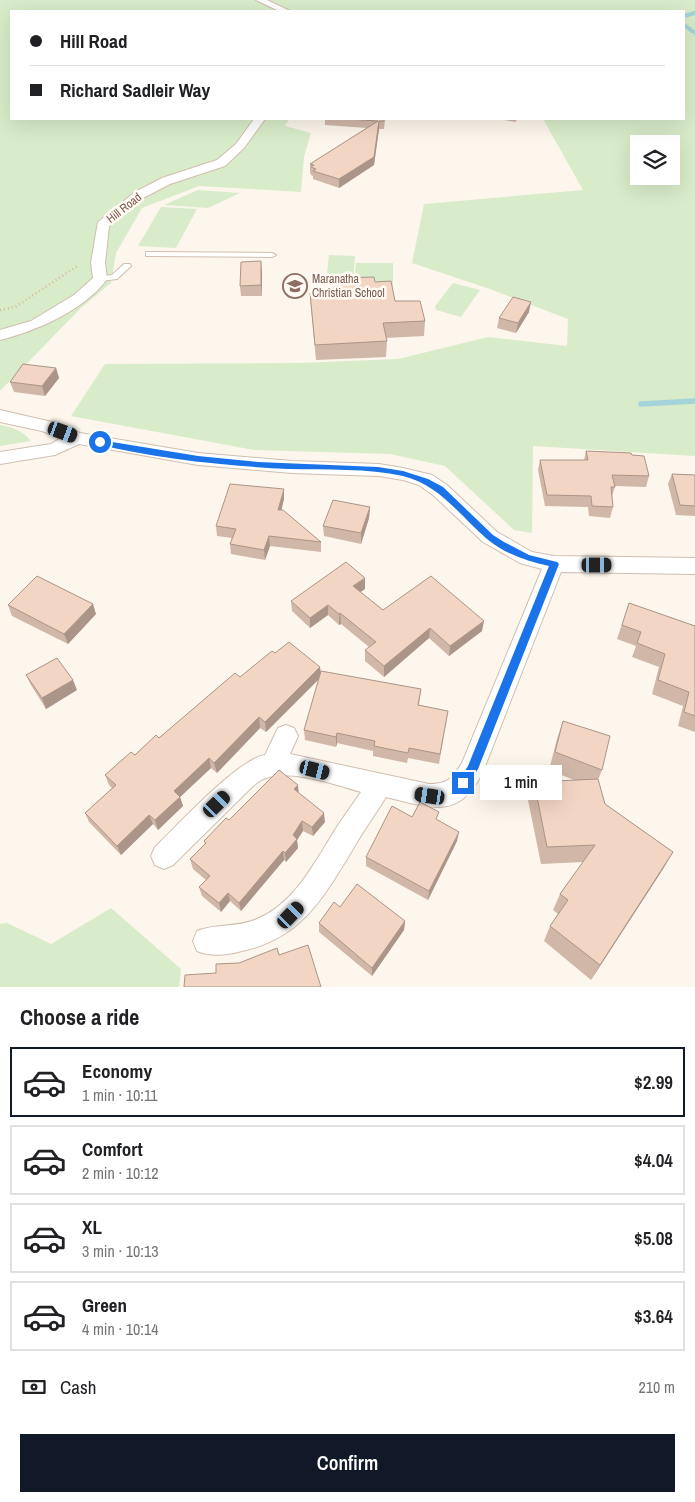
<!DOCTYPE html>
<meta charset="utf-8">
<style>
:root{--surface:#fff;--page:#f6f6f6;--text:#202124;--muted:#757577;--line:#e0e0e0;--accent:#111827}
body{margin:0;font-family:"Archivo Narrow",sans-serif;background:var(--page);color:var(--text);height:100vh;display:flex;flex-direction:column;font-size:19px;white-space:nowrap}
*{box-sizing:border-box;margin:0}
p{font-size:16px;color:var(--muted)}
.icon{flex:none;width:28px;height:28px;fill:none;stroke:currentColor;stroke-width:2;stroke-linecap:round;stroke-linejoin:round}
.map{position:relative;height:987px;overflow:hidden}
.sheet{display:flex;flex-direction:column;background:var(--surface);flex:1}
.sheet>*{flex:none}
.top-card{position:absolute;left:10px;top:10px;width:675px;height:110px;border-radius:0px;box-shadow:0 5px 20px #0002;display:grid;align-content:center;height:110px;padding:0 20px;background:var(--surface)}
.fabs{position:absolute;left:630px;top:135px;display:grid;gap:10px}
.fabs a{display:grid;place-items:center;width:50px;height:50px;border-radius:0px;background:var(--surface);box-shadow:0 5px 20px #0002;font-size:25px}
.end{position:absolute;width:22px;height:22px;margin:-11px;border:6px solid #1a73e8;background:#fff;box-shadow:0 0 0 2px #fff}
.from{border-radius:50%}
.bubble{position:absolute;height:35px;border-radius:0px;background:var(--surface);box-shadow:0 5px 20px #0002;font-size:16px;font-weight:600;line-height:35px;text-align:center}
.car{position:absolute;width:15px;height:30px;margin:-15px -8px;border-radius:6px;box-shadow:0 0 4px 1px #0007;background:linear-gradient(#222 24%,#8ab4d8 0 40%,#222 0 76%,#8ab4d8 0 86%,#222 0)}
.top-card b{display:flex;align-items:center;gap:18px;height:48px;font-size:19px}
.top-card b+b{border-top:1px solid var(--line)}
.top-card i{width:12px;height:12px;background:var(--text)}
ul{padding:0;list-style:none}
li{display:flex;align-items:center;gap:15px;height:70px;margin:0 10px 8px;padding:0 10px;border:2px solid var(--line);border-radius:0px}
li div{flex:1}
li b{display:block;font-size:19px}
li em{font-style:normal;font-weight:600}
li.current{border-color:var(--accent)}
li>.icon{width:45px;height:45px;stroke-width:1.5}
h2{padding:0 20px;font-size:22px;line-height:60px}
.pay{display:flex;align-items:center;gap:12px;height:55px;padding:0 20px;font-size:19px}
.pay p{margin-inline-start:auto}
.primary-button{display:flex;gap:10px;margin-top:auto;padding:10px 20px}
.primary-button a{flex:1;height:58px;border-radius:0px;background:var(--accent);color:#fff;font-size:20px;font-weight:600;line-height:58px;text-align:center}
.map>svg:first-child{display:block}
.green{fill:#d8ecc9;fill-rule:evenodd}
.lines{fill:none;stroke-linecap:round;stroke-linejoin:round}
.stream-far1{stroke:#a5d3da;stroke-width:4}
.stream{stroke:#a5d3da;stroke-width:5.5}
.lane-casing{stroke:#d1beb0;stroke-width:2}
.street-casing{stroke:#d1beb0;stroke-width:2}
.path{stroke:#d9b8a5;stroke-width:2.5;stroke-dasharray:1 3;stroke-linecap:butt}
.lane{fill:#fff;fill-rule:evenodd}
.street{fill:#fff;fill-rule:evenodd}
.wall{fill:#d1b7a8}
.shaded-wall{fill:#aa9588}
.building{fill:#f3d5c3;stroke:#aa9588}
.route{fill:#1a73e8}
.labels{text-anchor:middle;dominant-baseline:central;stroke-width:5;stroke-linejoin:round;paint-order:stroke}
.far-street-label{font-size:12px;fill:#7a5c4d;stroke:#fffaf3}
.far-education-label{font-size:12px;fill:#785e54;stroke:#fffaf3;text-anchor:start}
</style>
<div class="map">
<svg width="695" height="987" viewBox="0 0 695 987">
<rect width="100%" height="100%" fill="#fdf6ec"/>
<path class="green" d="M0,0H695V456L533,446L532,533L514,530L445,466L390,454L254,450L71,416L105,364L299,363L398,359L488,337L567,346L568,319L490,289L412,263L424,204L583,190L543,119H684V11H11V119H289L285,126L311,133L304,157L301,192L199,186L142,208L116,253L111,283L81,308L0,391ZM639,144H671V176H639Z
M198,190L240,193L208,208L164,205Z
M161,207L197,209L176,248L138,246Z
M329,255L355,256L353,284H326Z
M356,263H393V285L354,284Z
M453,283L480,290L461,317L436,310L435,306Z
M0,425C14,428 22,430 31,441L0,446Z
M111,908L181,969L179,987H0V924L7,923L51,944Z"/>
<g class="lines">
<path class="stream-far1" d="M684,16L695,13
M684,25L695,33"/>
<path class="stream" d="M641,404L695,401"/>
<defs>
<path id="lane" d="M146,252L272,253L276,255L272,257L149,256H146Z
M124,264H130L131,266L117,279L100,281L96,279L97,277L112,275Z"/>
<path id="street" d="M256,0H267L290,11H279Z
M254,119H265L244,148L225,166L170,184L143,198L109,226L105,263L107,279C85,310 36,331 0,340V330L31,321L74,295L93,278L91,263L98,222L135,192L162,178L217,160L236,144Z
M0,410L52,422L80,433L198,453L292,461L379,464L403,468L432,475L447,485L497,532L532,552L554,556L695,558V574L561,572L484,769C461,821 431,808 386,797C375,815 363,831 353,849C323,898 302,938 242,951C227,955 211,957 197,951L193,941L197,931C216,923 238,928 257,919C294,904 315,862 335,830C343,817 353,804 361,792C336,785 291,769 266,778C261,779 257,783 253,786L173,865L164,869L155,865L151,856L155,847C177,826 238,759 265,755L278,728L286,725L294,728L298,736L290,754L429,784C449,784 452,778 462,763L542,569L520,563L483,542L433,495L419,485L403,480L379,476L292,473L198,465L79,444L55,455L0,464V452L51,444L61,438L42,431L0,422Z"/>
</defs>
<use href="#lane" class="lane-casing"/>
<use href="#street" class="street-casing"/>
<path class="path" d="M0,310L15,307L79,265"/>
<use href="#lane" class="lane"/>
<use href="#street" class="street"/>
</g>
<path class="wall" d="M325,119H385L384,129H379L374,165L339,188L313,179V176L311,175L310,172V164L367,128L325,125Z
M498,119H518L515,122Z
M262,272V296H241L240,286Z
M338,278L375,282L395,301L425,321L424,336L386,338L387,341L386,357L316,360L311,308L310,293H317L338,288Z
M529,312L516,333L497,328L499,318Z
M56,368L59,378L45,396L14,392L10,382Z
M586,451L632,455L649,476L646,487L614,486L615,487L612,496L613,507L610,518L589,516L588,507L545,506L538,470L540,460H584Z
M672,474L695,475V516L676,515L668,484Z
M284,499L281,510L321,542V552L270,546L265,560L231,554L230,544L232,538L217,536L216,526Z
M370,507L369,518L361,544L324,536L323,526Z
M365,589L360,592L383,610L482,631L449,656L429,638L384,677L365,661V650L369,647L341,624L339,625L328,615L310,628L292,611L291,601Z
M629,603L695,626V732L678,726L683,706L652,694L659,667L632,657L636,646L617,639Z
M8,605L96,614L68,644L12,616Z
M275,653L320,667L321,674L421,689L419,705L448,711L439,764L408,758L407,763L373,756V751L337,743L336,747L305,740L304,730L319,679L266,732L260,728L217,773L211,768L180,797L183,806L158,830L153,824L121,855L89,822L85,813L112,788L109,785L105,775L159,738L240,677Z
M26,675L77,690L46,709L31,685Z
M563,721L602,770L598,780L605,804L673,852L663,869L591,980L544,941L550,926L558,914L553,910L560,894L583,862L541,864L528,800L534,782L574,780L549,770L557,739Z
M299,793L325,822L313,836L303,831L297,840L298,848L286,862L284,860L241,911L230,901L221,912L202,896L199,887L206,880L193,869L190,859L205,845L204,841L229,820Z
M412,817L438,821L457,841L428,900L366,866V857Z
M340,907L405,921L404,930L372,976L319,932V923Z"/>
<path class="shaded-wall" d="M379,121V129L374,165L339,188V179Z
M261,261L262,272V296L261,285Z
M531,302L529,312L516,333L518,323Z
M56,368L59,378L45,396L42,386Z
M284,489V499L279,520L278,510Z
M370,507L369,518L361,544V533Z
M269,536L270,546L265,560L264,550Z
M365,578V589L353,597V586Z
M93,604L96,614L68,644L64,634Z
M328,605V615L310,628V618Z
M340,613L341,624L339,625V614Z
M484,621L482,631L449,656L450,646Z
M430,628L429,638L384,677V666Z
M320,667L321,677L266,732L265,722Z
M73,680L77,690L46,709L42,698Z
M259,717L260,728L217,773L214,763Z
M337,733V743L336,747V737Z
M209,758L211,768L180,797L183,806L158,830L155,820L174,791Z
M298,785L299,795L294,789Z
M324,813L325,822L313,836L312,827Z
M149,815L153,824L121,855L117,846Z
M302,821L303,831L297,840L298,848L286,862L285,853L293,835Z
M459,832L457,841L428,900L429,891Z
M283,851L284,860L241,911L239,903Z
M673,852L663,869L591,980L600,965Z
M228,893L230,901L221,912L219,903Z
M405,921L404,930L372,976V968Z"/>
<path class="building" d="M349,119H384V121H379L374,157L339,179L313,171L316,169L311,167L314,165L310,164L378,121Z
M261,261V285L240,286L241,262Z
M374,277L375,282L391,281L395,301H420L425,321L383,323L387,341L315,345L310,293H317V289L339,288L338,278Z
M513,297L531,302L518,323L499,318Z
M23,364L56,368L42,386L10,382Z
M586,451L631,453L632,455L644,456L649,476L612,475L615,487H611L613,507L592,506L591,496L547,495L540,460H588Z
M672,474L695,475V506L680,505Z
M230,484L284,489L278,510H283L321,542L269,536L264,550L230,544L236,529L216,526Z
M333,500L370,507L361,533L323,526Z
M346,562L365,578L353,586L383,610L431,576L484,621L450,646L430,628L384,666L365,650L376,642L340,613L339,614L328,605L310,618L291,601Z
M37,576L93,604L64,634L8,605Z
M629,603L695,626V716L684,712L689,692L658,680L665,654L637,643L641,632L622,625Z
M289,642L320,667L265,722L259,717L214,763L209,758L174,791L180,797L155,820L149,815L117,846L85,813L116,785L105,775L131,752L135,755L156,735L159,738L235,673L240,677L272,651L275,653Z
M57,658L73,680L42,698L26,675Z
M321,671L421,689L418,705L448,711L440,754L409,748L408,753L374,746L375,741L337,733L336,737L304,730Z
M563,721L610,736L602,770L555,752Z
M279,770L298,785L294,789L324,813L312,827L302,821L293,835L297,839L285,853L283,851L239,903L228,893L219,903L199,887L210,876L190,859L206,843L204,841L226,818L229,820Z
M598,779L605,804L673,852L600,965L550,926L568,900L560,894L595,845L547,847L534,782Z
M420,802L439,812L436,819L459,832L429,891L366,857L392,806L412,817Z
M357,884L405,921L372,968L319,923L334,902L340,907Z
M308,945L321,987H184L185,975L216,973V964L239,963L277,948L279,955Z"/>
<path class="route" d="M100,440L198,456L258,462L378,467L403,471L428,479L443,487L493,535L504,542L529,555L557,562L559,564L478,769L466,787L463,788L459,787L457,783L468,766L549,566C527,561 505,554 487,539C460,516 440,485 403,476C368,468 325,470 289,469C227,466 157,459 97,444L96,442Z"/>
<defs>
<symbol id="school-ring" viewBox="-11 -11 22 22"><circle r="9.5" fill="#fffaf3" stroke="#8d6e63" stroke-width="1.5"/><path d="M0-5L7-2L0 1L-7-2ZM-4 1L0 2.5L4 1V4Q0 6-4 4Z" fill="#8d6e63"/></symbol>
</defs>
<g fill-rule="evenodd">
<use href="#school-ring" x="281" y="272" width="28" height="28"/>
</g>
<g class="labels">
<g class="far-street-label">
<text transform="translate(124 208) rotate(-38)">Hill Road</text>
</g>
<g class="far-education-label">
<text x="312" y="279">Maranatha<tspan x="312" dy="14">Christian School</tspan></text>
</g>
</g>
</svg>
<div class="fabs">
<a><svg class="icon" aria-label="layers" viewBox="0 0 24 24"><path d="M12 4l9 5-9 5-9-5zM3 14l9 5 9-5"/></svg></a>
</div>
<i class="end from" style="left:100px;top:442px"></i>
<i class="end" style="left:463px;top:783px"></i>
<div class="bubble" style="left:480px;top:765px;width:82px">1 min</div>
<i class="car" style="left:63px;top:432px;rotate:110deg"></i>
<i class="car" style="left:597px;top:565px;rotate:90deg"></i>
<i class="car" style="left:315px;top:770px;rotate:104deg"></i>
<i class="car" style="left:430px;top:796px;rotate:279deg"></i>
<i class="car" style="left:217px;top:804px;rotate:46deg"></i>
<i class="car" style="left:291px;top:915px;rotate:44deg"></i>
<div class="top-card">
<b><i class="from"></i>Hill Road</b>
<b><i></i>Richard Sadleir Way</b>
</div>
</div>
<section class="sheet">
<h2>Choose a ride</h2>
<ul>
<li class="current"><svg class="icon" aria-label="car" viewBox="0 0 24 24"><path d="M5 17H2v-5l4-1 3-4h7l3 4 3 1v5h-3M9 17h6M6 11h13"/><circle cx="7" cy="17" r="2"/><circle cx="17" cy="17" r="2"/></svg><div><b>Economy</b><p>1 min · 10:11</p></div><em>$2.99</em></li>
<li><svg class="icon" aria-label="car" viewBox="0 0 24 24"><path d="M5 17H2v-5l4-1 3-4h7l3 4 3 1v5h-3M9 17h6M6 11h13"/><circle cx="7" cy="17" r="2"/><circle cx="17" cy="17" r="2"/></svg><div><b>Comfort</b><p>2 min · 10:12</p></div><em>$4.04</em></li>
<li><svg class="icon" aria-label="car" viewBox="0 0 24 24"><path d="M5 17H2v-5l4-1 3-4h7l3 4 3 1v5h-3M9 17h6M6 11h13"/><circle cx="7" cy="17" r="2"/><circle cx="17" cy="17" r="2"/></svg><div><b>XL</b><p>3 min · 10:13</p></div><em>$5.08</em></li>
<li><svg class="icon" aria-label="car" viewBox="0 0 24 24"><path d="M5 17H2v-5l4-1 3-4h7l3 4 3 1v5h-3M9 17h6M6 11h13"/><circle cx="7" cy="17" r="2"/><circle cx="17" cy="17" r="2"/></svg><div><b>Green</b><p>4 min · 10:14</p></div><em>$3.64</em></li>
</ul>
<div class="pay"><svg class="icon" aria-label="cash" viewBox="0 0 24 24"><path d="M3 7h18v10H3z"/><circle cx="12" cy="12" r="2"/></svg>Cash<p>210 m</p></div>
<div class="primary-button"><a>Confirm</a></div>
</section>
